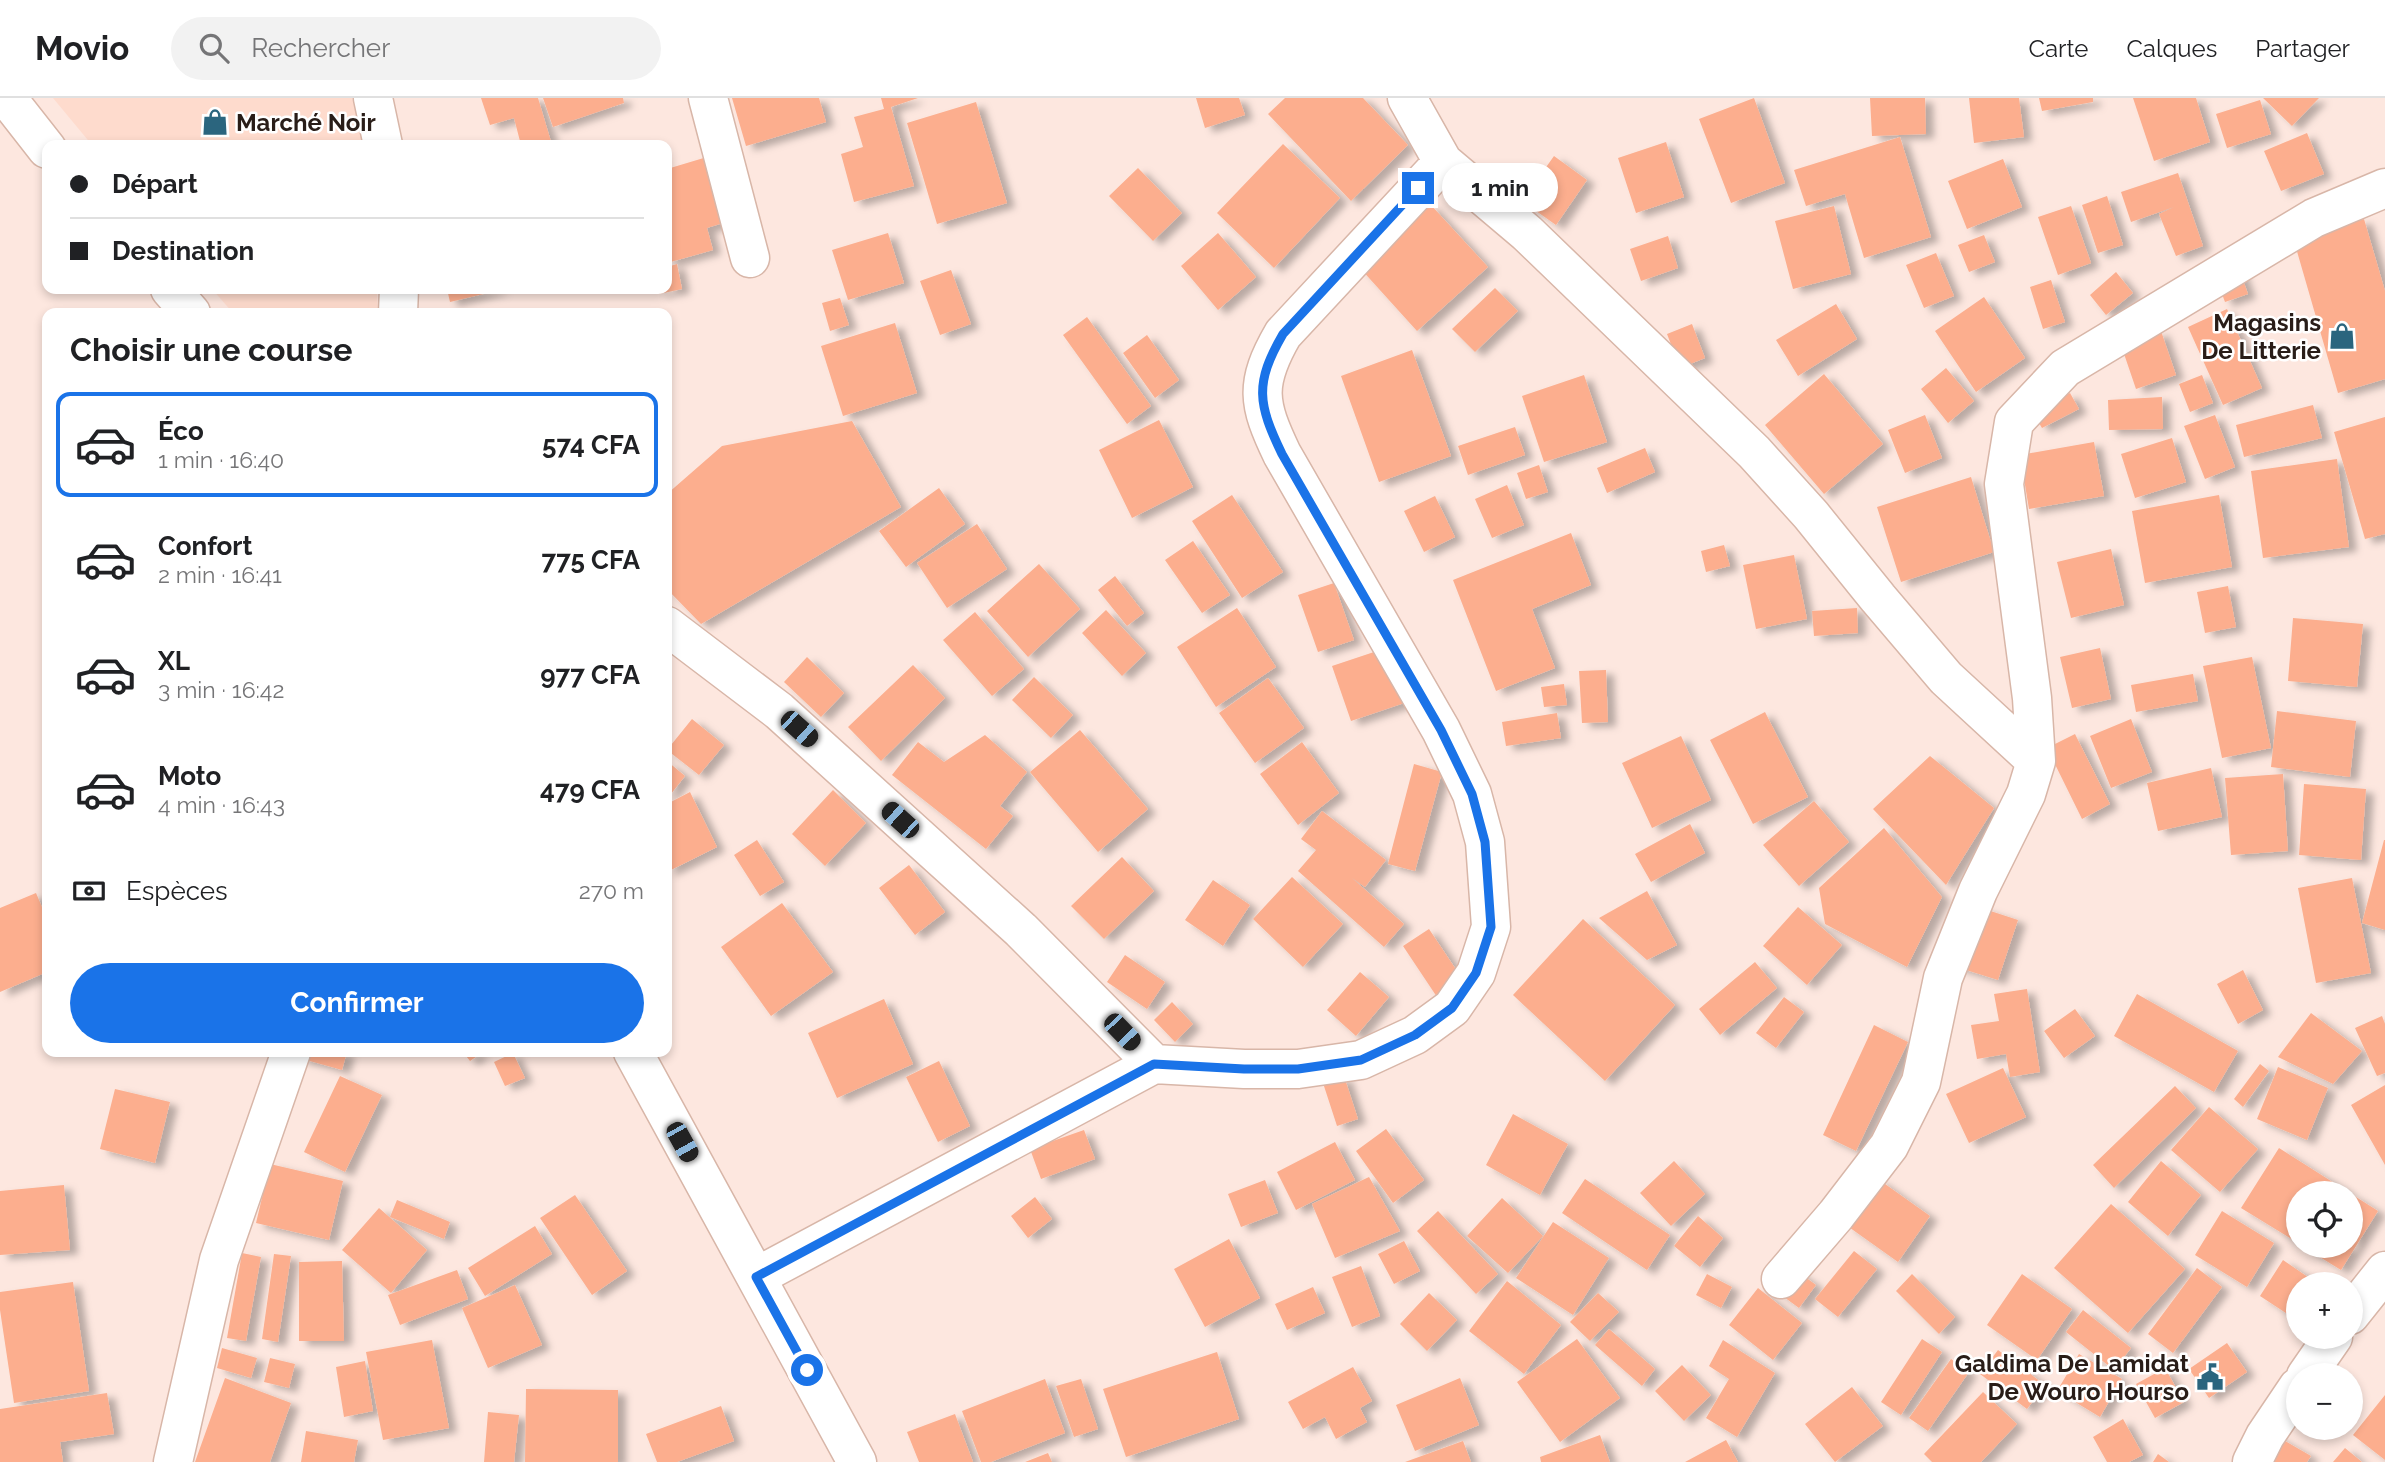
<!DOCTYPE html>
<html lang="fr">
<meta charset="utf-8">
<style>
:root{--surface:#fff;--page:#f2f2f2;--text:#202124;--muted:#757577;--line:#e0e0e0;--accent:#1a73e8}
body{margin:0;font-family:Raleway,sans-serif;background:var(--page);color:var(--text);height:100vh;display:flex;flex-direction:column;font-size:26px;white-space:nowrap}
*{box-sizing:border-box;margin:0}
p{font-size:23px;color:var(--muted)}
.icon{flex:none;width:38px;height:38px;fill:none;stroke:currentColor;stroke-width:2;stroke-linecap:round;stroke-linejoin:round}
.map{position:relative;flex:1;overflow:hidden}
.panel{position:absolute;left:42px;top:210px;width:630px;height:749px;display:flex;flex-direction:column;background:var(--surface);border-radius:14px;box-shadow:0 4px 10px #0003}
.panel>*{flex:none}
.guide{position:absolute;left:42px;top:42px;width:630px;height:154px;border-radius:14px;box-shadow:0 4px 10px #0003;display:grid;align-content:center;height:154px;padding:0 28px;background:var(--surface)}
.controls{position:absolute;left:2286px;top:1083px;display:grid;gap:14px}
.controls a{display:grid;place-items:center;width:77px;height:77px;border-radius:50%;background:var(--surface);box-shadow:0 4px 10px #0003;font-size:35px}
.end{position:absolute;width:32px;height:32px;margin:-16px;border:9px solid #1a73e8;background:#fff;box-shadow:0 0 0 4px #fff}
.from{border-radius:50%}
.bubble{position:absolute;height:49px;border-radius:24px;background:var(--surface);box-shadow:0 4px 10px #0003;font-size:23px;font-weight:700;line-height:49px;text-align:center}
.car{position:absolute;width:21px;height:42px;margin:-21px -10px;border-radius:9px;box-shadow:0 0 5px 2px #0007;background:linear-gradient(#222 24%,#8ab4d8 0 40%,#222 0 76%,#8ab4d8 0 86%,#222 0)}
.guide b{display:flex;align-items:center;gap:24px;height:66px;font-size:26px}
.guide b+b{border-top:2px solid var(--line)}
.guide i{width:18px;height:18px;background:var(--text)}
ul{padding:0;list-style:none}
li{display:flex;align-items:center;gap:21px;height:105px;margin:0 14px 10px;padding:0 14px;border:4px solid transparent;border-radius:14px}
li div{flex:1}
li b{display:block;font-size:26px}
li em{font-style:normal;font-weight:700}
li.on{border-color:var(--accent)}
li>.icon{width:63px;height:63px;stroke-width:1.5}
h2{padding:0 28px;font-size:32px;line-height:84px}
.pay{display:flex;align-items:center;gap:18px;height:77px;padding:0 28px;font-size:26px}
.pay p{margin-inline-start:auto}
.button{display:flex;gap:14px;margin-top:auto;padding:14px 28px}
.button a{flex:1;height:80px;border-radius:42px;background:var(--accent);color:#fff;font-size:28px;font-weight:700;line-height:80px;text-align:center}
header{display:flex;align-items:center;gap:42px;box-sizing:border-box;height:98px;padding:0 35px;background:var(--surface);border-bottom:2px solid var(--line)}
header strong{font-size:33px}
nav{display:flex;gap:38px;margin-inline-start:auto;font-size:24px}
.search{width:490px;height:63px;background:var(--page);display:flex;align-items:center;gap:18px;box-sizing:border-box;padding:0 24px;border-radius:38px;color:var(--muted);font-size:26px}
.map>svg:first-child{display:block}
.built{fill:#fedbcd}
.building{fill:#fcae8e;filter:url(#shadow)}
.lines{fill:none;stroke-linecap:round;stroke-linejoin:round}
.street-casing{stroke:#d8b6a8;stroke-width:41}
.street{stroke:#fff;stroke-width:38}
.route{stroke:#1a73e8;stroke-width:9}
.labels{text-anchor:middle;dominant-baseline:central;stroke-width:5;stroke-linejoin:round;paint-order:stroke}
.poi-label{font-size:24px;font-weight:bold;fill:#291d18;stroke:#fff;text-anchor:end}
</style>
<header>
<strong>Movio</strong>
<div class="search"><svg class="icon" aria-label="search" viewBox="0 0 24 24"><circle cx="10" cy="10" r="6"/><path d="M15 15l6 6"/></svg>Rechercher</div>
<nav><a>Carte</a><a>Calques</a><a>Partager</a></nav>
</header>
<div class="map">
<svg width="2385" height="1364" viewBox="0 0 2385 1364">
<defs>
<filter id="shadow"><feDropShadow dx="8" dy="4.5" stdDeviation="3.5" flood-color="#0004"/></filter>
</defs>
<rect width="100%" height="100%" fill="#fde7df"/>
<path class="built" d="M53,0H352L365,47H92Z
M212,191H377L378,215H233Z"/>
<path class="building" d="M481,0H538L552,47H521L514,20L490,27Z
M543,0H623L624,5L553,29Z
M732,0H819L826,24L746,48Z
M881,0H918L891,9L914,88L854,104L841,56L863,49L854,19L884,11Z
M1196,0H1239L1245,17L1205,30Z
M1285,0H1363L1408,47L1351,103L1268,16Z
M1754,0L1785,85L1731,105L1699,21Z
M1870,0H1925L1926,36L1872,38Z
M1969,0H2019L2024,39L1974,45Z
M2039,0H2093V4L2042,13Z
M2133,0H2196L2210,44L2154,63Z
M2263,0H2319L2292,28Z
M2260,2L2271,36L2227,50L2216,16Z
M976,4L1007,105L937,126L907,25Z
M2307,35L2324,76L2281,93L2264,53Z
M1900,39L1931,139L1864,160L1845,96L1806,108L1794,72Z
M1666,44L1684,99L1636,115L1618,60Z
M1283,46L1340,100L1274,170L1217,115Z
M1554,58L1587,82L1556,127L1522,103Z
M707,59L726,124L707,130L713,152L667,165V71Z
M2003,61L2022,109L1967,131L1948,83Z
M1138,70L1182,115L1153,143L1109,98Z
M2178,75L2203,148L2176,158L2159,116L2174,109L2131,124L2121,94Z
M2107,98L2123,147L2098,155L2082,107Z
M1430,106L1488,169L1417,233L1360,170Z
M1834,108L1851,176L1793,191L1775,123Z
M2071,108L2091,165L2058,177L2038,119Z
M2364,121L2385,193V281L2338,295L2294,143Z
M888,135L904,185L848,202L832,152Z
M1218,135L1256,179L1218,212L1181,168Z
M1984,137L1995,164L1969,174L1958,147Z
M1668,138L1678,170L1641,183L1630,151Z
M1936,155L1954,198L1924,210L1906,167Z
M677,166L682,191L659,196L658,191H667V169Z
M2239,171L2248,196L2225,204L2216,180Z
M951,172L971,226L940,237L920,183Z
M2116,174L2133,195L2106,217L2090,197Z
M2051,182L2065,224L2043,231L2030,189Z
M1495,190L1518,213L1475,254L1452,231Z
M447,191H500V192L450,204Z
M1984,199L2025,260L1976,294L1935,233Z
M840,200L849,227L830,233L822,205Z
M1836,206L1857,241L1798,278L1776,242Z
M2227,211L2262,290L2223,307L2188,229Z
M1087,219L1151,308L1127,326L1063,237Z
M895,225L917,295L843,318L821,248Z
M1692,226L1705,260L1680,270L1667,236Z
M2161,233L2176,277L2136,291L2121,247Z
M1147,237L1179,282L1155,300L1123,255Z
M1412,252L1451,358L1379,384L1341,278Z
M1946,270L1974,303L1948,325L1921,291Z
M1824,276L1883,346L1824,396L1765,327Z
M1584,277L1607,344L1544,364L1522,298Z
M2202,277L2213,305L2190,314L2179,286Z
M2070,295L2079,311L2042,330L2033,315Z
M2162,299L2163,331L2109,332L2108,302Z
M2313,307L2322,340L2244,359L2236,327Z
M1925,317L1942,360L1905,375L1888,332Z
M2215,317L2235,369L2205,381L2184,328Z
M2385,319V436L2365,441L2334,334Z
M1159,322L1193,389L1132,420L1099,352Z
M852,323L901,409L701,526L667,491V396L722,348Z
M1515,329L1525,357L1468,377L1458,348Z
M2172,340L2186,384L2135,400L2121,356Z
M2094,344L2104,398L2029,411L2020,357Z
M1645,350L1655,374L1607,395L1597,370Z
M2337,361L2349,449L2263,460L2251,373Z
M1539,367L1548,394L1526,401L1517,375Z
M1971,379L1994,454L1901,484L1877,409Z
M1507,387L1524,427L1492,440L1475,401Z
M939,390L965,426L906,469L879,433Z
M1232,397L1283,474L1242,500L1192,423Z
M2219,397L2232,469L2145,485L2132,413Z
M1435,398L1455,439L1424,454L1404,413Z
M977,426L1007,471L947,510L917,465Z
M1571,435L1591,487L1532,511L1555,570L1496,593L1453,482Z
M1193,443L1230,497L1202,515L1165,462Z
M1724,447L1730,468L1706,474L1701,453Z
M2111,451L2124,507L2071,520L2057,464Z
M1794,457L1807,521L1756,531L1743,467Z
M1039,466L1080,511L1028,559L987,513Z
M1115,478L1144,515L1127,528L1098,492Z
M1334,485L1354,542L1318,554L1298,497Z
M2228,488L2236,529L2205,535L2197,494Z
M1237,510L1276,569L1216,609L1177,549Z
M1857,510L1858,535L1814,538L1812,513Z
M1106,512L1146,555L1122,578L1082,535Z
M975,514L1024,571L992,598L943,542Z
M2293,520L2363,526L2357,589L2288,583Z
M1398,546L1416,601L1351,623L1332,568Z
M2100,550L2111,601L2072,610L2060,559Z
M807,559L844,595L821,619L784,584Z
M2252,559L2271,650L2222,660L2203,568Z
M913,567L945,600L881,663L848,629Z
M1606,572L1608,624L1582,625L1579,573Z
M2193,576L2198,603L2136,614L2131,587Z
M1034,579L1073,617L1051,640L1012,602Z
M1268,580L1304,630L1255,665L1219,615Z
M1564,586L1567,607L1544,609L1541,589Z
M2277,613L2356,623L2350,679L2271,669Z
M1765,614L1808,699L1753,726L1710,642Z
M1557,615L1561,640L1506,648L1502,624Z
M692,621L724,647L699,677L667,652Z
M2131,621L2152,674L2111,690L2090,638Z
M1080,632L1148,711L1098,754L1030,674Z
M2075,636L2110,706L2082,721L2047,650Z
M985,637L1027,674L1000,708L1013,718L986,751L892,677L918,644L944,664Z
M1681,638L1711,702L1652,730L1622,665Z
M1302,644L1339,695L1298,727L1260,676Z
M1930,658L1994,710L1946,787L1873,711Z
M667,663L685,678L667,701Z
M1414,666L1442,674L1415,773L1388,766Z
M2211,670L2222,719L2158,733L2147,685Z
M2283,676L2288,753L2231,757L2225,680Z
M2304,686L2366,691L2361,762L2299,757Z
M833,692L866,725L825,768L792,736Z
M690,694L717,749L667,774V706Z
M1814,703L1849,744L1799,788L1763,747Z
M1322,713L1386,762L1365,789L1352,780L1404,826L1384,849L1298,773L1316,752L1301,741Z
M1690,726L1705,755L1651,784L1635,756Z
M1884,730L1942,799L1907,869L1825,826L1819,790Z
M757,742L784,784L760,798L734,757Z
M2384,742H2385V832L2362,825Z
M1122,759L1154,793L1104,841L1071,808Z
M909,767L945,814L915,837L879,790Z
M1292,779L1343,826L1303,869L1253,821Z
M2352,780L2371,875L2316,885L2298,790Z
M1213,782L1250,807L1223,848L1185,822Z
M1647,793L1677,847L1647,862L1599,820Z
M36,795L47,821V874L0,894V810Z
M782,805L833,874L771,918L721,849Z
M1966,805L2018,822L1998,882L1947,866Z
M1798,809L1842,847L1807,887L1763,848Z
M1583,821L1675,907L1605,983L1513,897Z
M1429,831L1463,882L1437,899L1403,848Z
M1125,857L1165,884L1147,911L1107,884Z
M1755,864L1777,890L1720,937L1699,911Z
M2243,872L2263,912L2238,926L2217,886Z
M1360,874L1389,899L1356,938L1327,912Z
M2027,891L2040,974L2010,979L2006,956L1977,961L1971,927L1999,923L1994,896Z
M2137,896L2238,953L2214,994L2114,938Z
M1784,899L1804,914L1776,950L1756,935Z
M884,901L913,966L837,1000L808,935Z
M1172,904L1193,926L1175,944L1154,922Z
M2075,911L2095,938L2064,960L2044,933Z
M2311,915L2362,953L2333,986L2278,959Z
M2382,918L2385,926V975L2377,978L2355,930Z
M1874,927L1908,944L1856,1053L1823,1037Z
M301,954H347L342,972L299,960Z
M463,954H483L470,963Z
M513,955L525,980L505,988L494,964Z
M939,963L970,1028L938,1044L906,979Z
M2260,966L2269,973L2243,1009L2234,1001Z
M2278,969L2328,990L2307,1042L2257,1021Z
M2003,970L2026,1019L1969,1045L1946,996Z
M340,978L382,997L345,1074L304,1054Z
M1344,978L1358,1021L1337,1028L1323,985Z
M2385,987V1067L2351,1007Z
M2175,988L2196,1010L2114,1090L2093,1067Z
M115,991L170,1004L155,1065L100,1051Z
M2209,1009L2258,1051L2220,1094L2171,1052Z
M1513,1016L1568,1046L1540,1097L1486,1067Z
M1386,1031L1424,1082L1393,1105L1356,1053Z
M1084,1032L1095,1061L1041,1081L1030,1051Z
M1335,1044L1355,1082L1296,1112L1277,1074Z
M2279,1050L2378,1113L2341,1172L2302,1148H2350V1096H2298V1145L2241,1110Z
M1674,1063L1705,1096L1671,1128L1640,1095Z
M2161,1063L2201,1097L2168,1138L2128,1104Z
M270,1066L343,1083L329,1142L256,1125Z
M1369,1079L1400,1133L1335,1160L1312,1106Z
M1585,1081L1670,1137L1647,1172L1562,1115Z
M1878,1081L1930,1118L1898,1164L1846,1127Z
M1265,1082L1278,1115L1241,1129L1228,1096Z
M64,1087L70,1152L0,1157V1093Z
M575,1097L627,1173L592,1197L540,1120Z
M1035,1099L1052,1121L1028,1140L1011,1118Z
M1502,1100L1543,1138L1508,1175L1467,1138Z
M397,1102L450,1124L444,1141L390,1119Z
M2111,1106L2185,1171L2128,1235L2054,1170Z
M379,1110L427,1152L391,1195L342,1152Z
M1438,1113L1498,1176L1476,1196L1417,1133Z
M2222,1113L2274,1145L2247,1189L2195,1157Z
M1698,1118L1723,1140L1700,1169L1674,1148Z
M1553,1124L1609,1160L1573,1217L1516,1180Z
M535,1128L552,1156L485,1198L468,1170Z
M1229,1141L1260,1200L1205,1229L1174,1171Z
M1404,1143L1420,1173L1394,1186L1378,1156Z
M1854,1153L1877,1171L1838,1219L1815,1201Z
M242,1155L261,1159L246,1243L227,1240Z
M274,1156L291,1158L278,1244L262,1241Z
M2283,1162L2318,1186H2298V1223L2260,1198Z
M342,1163L344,1243H299V1164Z
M1786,1165L1816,1187L1799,1210L1769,1188Z
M1361,1168L1380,1218L1352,1229L1332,1179Z
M2197,1170L2222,1189L2173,1255L2148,1236Z
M457,1172L468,1201L400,1227L388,1197Z
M1707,1176L1732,1189L1721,1210L1696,1197Z
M1912,1176L1955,1219L1939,1236L1896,1193Z
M2022,1176L2072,1211L2037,1262L1987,1227Z
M1507,1183L1561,1227L1524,1276L1469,1233Z
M73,1184L89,1293L14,1305L0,1212V1194Z
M515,1187L542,1247L488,1270L462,1210Z
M1313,1189L1325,1215L1287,1232L1275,1206Z
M1758,1190L1802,1225L1773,1262L1729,1227Z
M1429,1195L1457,1222L1427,1253L1400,1226Z
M1598,1195L1619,1214L1590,1243L1570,1224Z
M2083,1212L2131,1250L2114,1272L2066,1234Z
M1609,1231L1655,1271L1642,1288L1595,1247Z
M1577,1241L1620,1300L1560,1344L1517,1284Z
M1922,1241L1942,1254L1901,1317L1881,1304Z
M432,1242L449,1330L383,1342L366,1254Z
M1723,1242L1775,1275L1737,1339L1706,1320L1729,1281L1709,1268Z
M2227,1245L2247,1274L2209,1300L2189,1271Z
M222,1250L257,1260L251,1280L217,1270Z
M1998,1252L2045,1287L2027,1311L1980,1276Z
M1217,1254L1239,1321L1126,1359L1103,1291Z
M2079,1256L2122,1281L2100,1319L2057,1293Z
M270,1260L295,1266L289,1290L264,1284Z
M1951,1261L1969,1274L1928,1333L1909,1320Z
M365,1263L373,1313L344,1319L336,1269Z
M1682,1267L1711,1297L1684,1323L1655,1293Z
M1353,1269L1372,1303L1360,1310L1367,1324L1336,1341L1325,1319L1303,1331L1288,1304Z
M2165,1270L2184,1304L2155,1320L2136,1286Z
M225,1280L291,1305L270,1364H195Z
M1460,1280L1479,1327L1415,1353L1396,1307Z
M1045,1281L1065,1335L991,1364H981L962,1313Z
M1081,1281L1098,1331L1074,1339L1056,1288Z
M1852,1289L1883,1328L1835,1364L1805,1326Z
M526,1291L618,1292V1364H525Z
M1983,1294L2017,1326L1981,1364H1932L1924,1356Z
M107,1295L114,1336L60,1344L63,1364H0V1311Z
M2385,1297V1362L2353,1337Z
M721,1308L734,1343L677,1364H657L646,1336Z
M488,1314L519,1317L514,1364H484Z
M955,1316L973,1364H919L907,1334Z
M2123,1321L2143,1357L2129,1364H2107L2093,1339Z
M2261,1329L2311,1358L2307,1364H2242Z
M306,1333L358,1342L354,1364H301Z
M1600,1337L1610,1364H1541L1540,1359Z
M1726,1342L1738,1364H1685Z
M1463,1343L1471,1364H1405Z
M2345,1350L2362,1364H2333Z
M1048,1355L1052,1364H1025Z
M2158,1356L2169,1364H2153Z"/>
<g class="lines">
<defs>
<path id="street" d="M7,0L47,51
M373,0L383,47
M708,0L750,160
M1407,0L1443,64L1527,135L1754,354L1811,417L1878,500L1946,580L2036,663
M170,191L191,215
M398,215L399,191
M667,528L779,613L1021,832L1154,966
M633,954L857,1364
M756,1179L1154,966L1244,971H1298L1361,962L1415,937L1452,910L1476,875L1491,829L1485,744L1472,696L1441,632L1282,356C1258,306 1254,286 1283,236L1443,64
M1781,1181L1836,1117L1889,1048L1921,984L1943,880L1978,793L2026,696L2036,663L2032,600L2004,386L2014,324L2065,270L2314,120L2385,90
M2350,1217L2385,1173
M2306,1278L2333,1239
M173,1364L219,1162L291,954
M2252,1364L2265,1338L2298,1289"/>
</defs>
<use href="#street" class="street-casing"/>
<use href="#street" class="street"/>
</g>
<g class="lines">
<path class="route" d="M807,1272L756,1179L1154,966L1244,971H1298L1361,962L1415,937L1452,910L1476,875L1491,829L1485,744L1472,696L1441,632L1282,356C1258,306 1254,286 1283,236L1418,90"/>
</g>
<defs>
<symbol id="shop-bare" viewBox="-9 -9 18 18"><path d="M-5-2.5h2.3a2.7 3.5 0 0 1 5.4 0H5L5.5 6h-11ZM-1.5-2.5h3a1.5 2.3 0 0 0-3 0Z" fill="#2b657e" stroke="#fff" stroke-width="2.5" paint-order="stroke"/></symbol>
<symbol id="civic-bare" viewBox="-9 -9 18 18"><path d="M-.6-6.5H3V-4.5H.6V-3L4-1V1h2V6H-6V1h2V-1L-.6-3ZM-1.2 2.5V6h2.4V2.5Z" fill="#2b657e" stroke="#fff" stroke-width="2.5" paint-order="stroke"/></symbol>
</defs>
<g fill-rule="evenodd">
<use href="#shop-bare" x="196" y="5" width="38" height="38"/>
<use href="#shop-bare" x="2323" y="219" width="38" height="38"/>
<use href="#civic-bare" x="2191" y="1260" width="38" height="38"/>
</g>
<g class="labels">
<g class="poi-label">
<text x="236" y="24" text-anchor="start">Marché Noir</text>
<text x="2321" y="224">Magasins<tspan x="2321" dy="28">De Litterie</tspan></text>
<text x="2189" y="1265">Galdima De Lamidat<tspan x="2189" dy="28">De Wouro Hourso</tspan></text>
</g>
</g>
</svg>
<div class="controls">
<a><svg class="icon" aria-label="locate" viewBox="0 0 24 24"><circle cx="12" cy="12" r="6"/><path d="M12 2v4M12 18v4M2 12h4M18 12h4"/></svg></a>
<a>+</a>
<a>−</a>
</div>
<i class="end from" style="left:807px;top:1272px"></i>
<i class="end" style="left:1418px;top:90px"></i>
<div class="bubble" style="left:1442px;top:65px;width:116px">1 min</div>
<i class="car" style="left:799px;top:631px;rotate:132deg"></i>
<i class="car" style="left:900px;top:722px;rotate:312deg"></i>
<i class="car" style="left:1122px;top:934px;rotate:136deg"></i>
<i class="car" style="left:682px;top:1044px;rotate:151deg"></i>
<div class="guide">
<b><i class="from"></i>Départ</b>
<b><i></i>Destination</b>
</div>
<section class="panel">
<h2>Choisir une course</h2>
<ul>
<li class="on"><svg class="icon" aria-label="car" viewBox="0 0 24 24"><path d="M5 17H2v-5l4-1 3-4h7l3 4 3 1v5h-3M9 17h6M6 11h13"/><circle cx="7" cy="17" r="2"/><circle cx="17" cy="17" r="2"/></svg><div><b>Éco</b><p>1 min · 16:40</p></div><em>574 CFA</em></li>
<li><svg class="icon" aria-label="car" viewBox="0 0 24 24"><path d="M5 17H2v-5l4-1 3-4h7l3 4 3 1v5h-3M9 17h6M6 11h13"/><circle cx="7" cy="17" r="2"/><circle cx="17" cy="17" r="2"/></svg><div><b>Confort</b><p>2 min · 16:41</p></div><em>775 CFA</em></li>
<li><svg class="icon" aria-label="car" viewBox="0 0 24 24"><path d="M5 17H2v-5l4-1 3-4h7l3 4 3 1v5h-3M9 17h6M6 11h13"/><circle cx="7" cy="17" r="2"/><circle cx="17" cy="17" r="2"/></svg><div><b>XL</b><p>3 min · 16:42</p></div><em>977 CFA</em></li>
<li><svg class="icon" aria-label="car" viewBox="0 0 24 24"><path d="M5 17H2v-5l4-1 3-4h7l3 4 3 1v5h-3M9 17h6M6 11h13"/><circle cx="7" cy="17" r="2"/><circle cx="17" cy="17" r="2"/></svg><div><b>Moto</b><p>4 min · 16:43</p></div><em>479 CFA</em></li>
</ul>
<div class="pay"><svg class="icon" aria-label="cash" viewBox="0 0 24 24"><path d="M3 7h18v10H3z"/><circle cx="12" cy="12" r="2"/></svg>Espèces<p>270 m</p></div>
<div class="button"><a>Confirmer</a></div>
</section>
</div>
